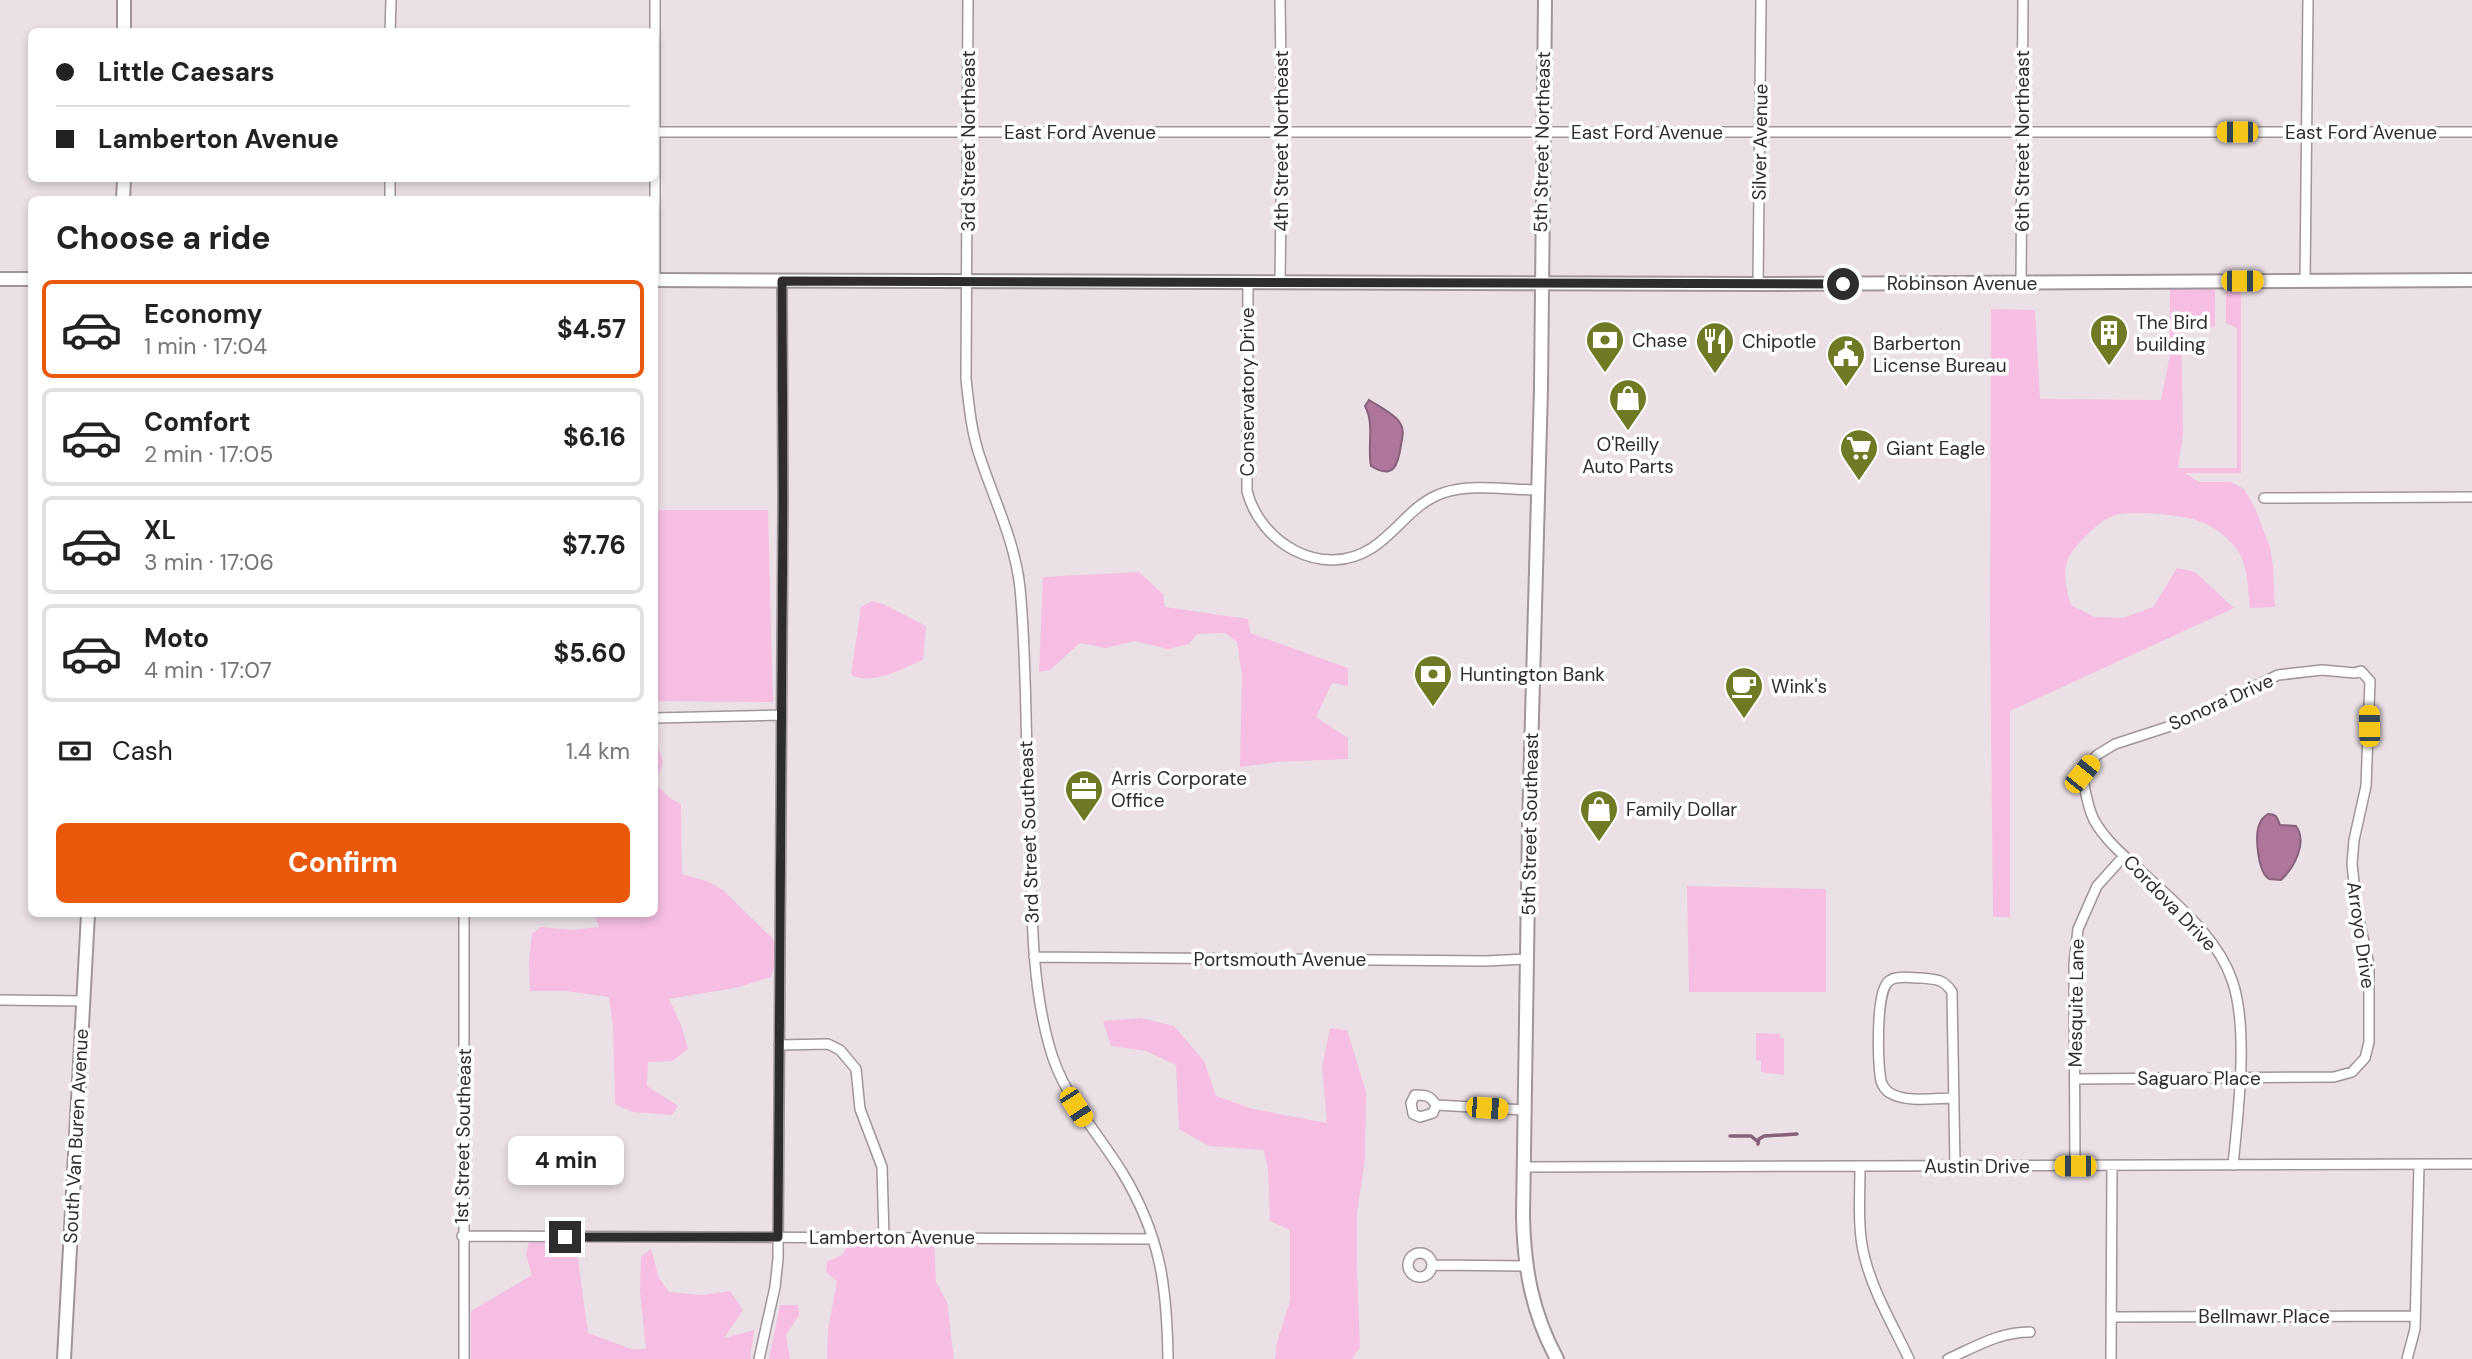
<!DOCTYPE html>
<meta charset="utf-8">
<style>
:root{--surface:#fff;--page:#f6f6f6;--text:#222;--muted:#767676;--line:#e0e0e0;--accent:#ea580c}
body{margin:0;font-family:"DM Sans",sans-serif;background:var(--page);color:var(--text);height:100vh;display:flex;flex-direction:column;font-size:26px;white-space:nowrap}
*{box-sizing:border-box;margin:0}
p{font-size:23px;color:var(--muted)}
.icon{flex:none;width:38px;height:38px;fill:none;stroke:currentColor;stroke-width:2;stroke-linecap:round;stroke-linejoin:round}
.map{position:relative;flex:1;overflow:hidden}
.details{position:absolute;left:28px;top:196px;width:630px;height:721px;display:flex;flex-direction:column;background:var(--surface);border-radius:10px;box-shadow:0 4px 10px #0003}
.details>*{flex:none}
.guide{position:absolute;left:28px;top:28px;width:630px;height:154px;border-radius:10px;box-shadow:0 4px 10px #0003;display:grid;align-content:center;height:154px;padding:0 28px;background:var(--surface)}
.end{position:absolute;width:32px;height:32px;margin:-16px;border:9px solid #2f2c2e;background:#fff;box-shadow:0 0 0 4px #fff}
.from{border-radius:50%}
.bubble{position:absolute;height:49px;border-radius:10px;background:var(--surface);box-shadow:0 4px 10px #0003;font-size:23px;font-weight:700;line-height:49px;text-align:center}
.car{position:absolute;width:21px;height:42px;margin:-21px -10px;border-radius:9px;box-shadow:0 0 5px 2px #0007;background:linear-gradient(#f5c518 24%,#345 0 40%,#f5c518 0 76%,#345 0 86%,#f5c518 0)}
.guide b{display:flex;align-items:center;gap:24px;height:66px;font-size:26px}
.guide b+b{border-top:2px solid var(--line)}
.guide i{width:18px;height:18px;background:var(--text)}
ul{padding:0;list-style:none}
li{display:flex;align-items:center;gap:21px;height:98px;margin:0 14px 10px;padding:0 14px;border:4px solid var(--line);border-radius:10px}
li div{flex:1}
li b{display:block;font-size:26px}
li em{font-style:normal;font-weight:700}
li.on{border-color:var(--accent)}
li>.icon{width:63px;height:63px;stroke-width:1.5}
h2{padding:0 28px;font-size:32px;line-height:84px}
.pay{display:flex;align-items:center;gap:18px;height:77px;padding:0 28px;font-size:26px}
.pay p{margin-inline-start:auto}
.action{display:flex;gap:14px;margin-top:auto;padding:14px 28px}
.action a{flex:1;height:80px;border-radius:10px;background:var(--accent);color:#fff;font-size:28px;font-weight:700;line-height:80px;text-align:center}
.map>svg:first-child{display:block}
.green{fill:#f6bee2}
.water{fill:#ad769a;stroke:#87607a;stroke-width:2}
.lines{fill:none;stroke-linecap:round;stroke-linejoin:round}
.stream{stroke:#87607a;stroke-width:3.5}
.street-casing{stroke:#9f959b;stroke-width:12}
.secondary-casing{stroke:#9f959b;stroke-width:16}
.street{stroke:#fff;stroke-width:9}
.secondary{stroke:#fff;stroke-width:12}
.route{stroke:#2f2c2e;stroke-width:9}
.labels{text-anchor:middle;dominant-baseline:central;stroke-width:7;stroke-linejoin:round;paint-order:stroke}
.street-label{font-size:19px;fill:#2f2c2e;stroke:#fff}
.poi-label{font-size:19px;fill:#2f2c2e;stroke:#fff;text-anchor:start}
</style>
<div class="map">
<svg width="2472" height="1359" viewBox="0 0 2472 1359">
<rect width="100%" height="100%" fill="#eae0e6"/>
<path class="green" d="M2229,286L2241,287V473H2185L2199,482H2231L2244,489L2255,508L2270,547L2273,566L2275,607L2250,608C2248,591 2248,566 2238,551C2232,542 2220,531 2210,526C2193,515 2136,510 2116,515C2101,518 2071,548 2067,562C2063,576 2067,592 2071,605L2095,617L2123,618L2153,607L2177,568L2195,572L2234,608L2010,711V917H1993L1990,626L1991,309L2035,310L2040,399L2161,400L2170,355V287H2213L2215,292V327H2181L2183,435L2178,468H2237V328L2226,323V292Z
M655,510H768L773,702L655,701Z
M1139,572L1163,594L1165,607L1248,619L1250,633L1348,668V686L1332,683L1316,717L1348,738V759L1277,762L1240,767L1242,675L1237,642L1225,633L1197,634L1189,644L1168,649L1135,641L1106,648L1080,643L1050,670L1039,672L1043,577Z
M872,601L883,604L926,626L923,660C903,668 873,686 851,675L861,607Z
M655,739L663,762L656,784L670,798L681,804L682,874L709,882L724,891L780,946L771,977L735,988L669,999L681,1025L688,1049L672,1061L648,1062L647,1086L678,1106L672,1115L633,1112L615,1104L613,1027L609,997L566,991H530L529,961L532,934L540,927L573,930L599,927L594,914H654Z
M1687,886L1826,889V992H1689Z
M1141,1018L1174,1026L1204,1061L1216,1096L1253,1109L1327,1123L1322,1067L1330,1028L1347,1030L1366,1092L1365,1159L1357,1214V1271L1360,1347L1352,1359H1275L1277,1342L1290,1301V1230L1270,1221L1268,1171L1264,1150L1209,1146L1179,1129L1176,1065L1146,1051L1111,1046L1103,1021Z
M1756,1033L1780,1034V1038H1784V1075L1761,1072V1061L1756,1060Z
M529,1241L576,1244L588,1333L631,1349H646L640,1291L641,1257L651,1249L659,1278L669,1292L702,1295L730,1291L743,1310L724,1338L754,1330L750,1359H471V1311L532,1275L526,1255Z
M934,1241L936,1282L947,1302L954,1359H827L828,1330L837,1281L826,1272L827,1262L842,1255L847,1246Z
M780,1305H798L799,1315L786,1335L790,1359H769Z"/>
<path class="water" d="M1369,400C1378,406 1395,414 1400,423C1405,430 1402,438 1401,445C1398,465 1394,480 1371,466C1367,446 1375,425 1365,406Z
M2268,814C2277,814 2277,818 2280,825L2296,826C2308,842 2294,868 2281,880L2269,879C2258,872 2254,835 2260,823C2261,819 2265,816 2268,814Z"/>
<g class="lines">
<path class="stream" d="M1730,1136H1751L1757,1141
M1758,1144L1759,1139L1764,1136L1797,1134"/>
<defs>
<path id="street" d="M968,0L966,379C969,405 971,431 980,457C994,500 1015,541 1020,588C1024,629 1025,672 1026,714C1027,765 1029,816 1031,867C1032,927 1033,987 1049,1045C1062,1095 1096,1130 1122,1172C1161,1236 1167,1287 1168,1359
M390,32L391,0
M654,132H2472
M390,200V178
M655,280V0
M2305,281L2308,0
M1248,282L1247,491C1260,543 1322,580 1372,548C1398,531 1413,503 1443,493C1469,483 1511,490 1539,490
M1280,282L1282,132L1280,0
M2021,282L2023,0
M1758,284L1761,0
M2264,498L2472,497
M654,718L781,715
M1034,957L1486,961L1527,959
M0,1000L83,1001
M779,1045L828,1044L840,1050L856,1069L860,1109L882,1167L884,1237
M2075,1079L2334,1077L2352,1072L2365,1058L2369,1042V965L2357,910L2352,864L2354,840L2366,786L2370,681L2361,671L2355,673L2322,670L2278,675L2183,722L2115,744L2097,755L2082,774C2085,789 2087,806 2094,820C2105,840 2124,856 2141,871C2174,902 2217,936 2232,980C2249,1028 2238,1114 2233,1165
M1954,1098C1936,1098 1906,1103 1890,1093C1886,1091 1882,1085 1881,1081C1878,1064 1875,991 1889,981C1896,975 1912,978 1921,978C1935,979 1944,979 1952,992L1955,1166
M1436,1105L1433,1113L1420,1117L1413,1114L1411,1103L1415,1095C1425,1095 1430,1095 1436,1105L1524,1110
M1860,1166C1860,1197 1857,1230 1865,1259C1874,1294 1894,1327 1909,1359
M2075,1166L2074,964L2078,929L2097,886L2124,856
M1523,1167L2472,1164
M462,1236L1153,1239
M1408 1265a12 12 0 1 1 24 0a12 12 0 1 1-24 0Z
M1433,1265L1526,1266
M2113,1317L2415,1316
M464,1359V914
M759,1359L775,1287L778,1259L783,500L782,281
M1948,1359C1975,1347 1999,1332 2030,1332
M2111,1359L2112,1166
M2407,1359L2415,1329L2419,1165"/>
<path id="secondary" d="M124,0V32
M1545,0L1541,388L1529,826L1523,1216C1524,1268 1532,1313 1557,1359
M123,200L124,178
M0,279H32
M654,280L1758,284L2472,280
M64,1359L88,914"/>
</defs>
<use href="#street" class="street-casing"/>
<use href="#secondary" class="secondary-casing"/>
<use href="#street" class="street"/>
<use href="#secondary" class="secondary"/>
</g>
<g class="lines">
<path class="route" d="M565,1237H778L783,500L782,281L1843,284"/>
</g>
<defs>
<symbol id="building-pin" viewBox="-11 -11 22 30"><path d="M0 17L-7.5 6A9.5 9.5 0 1 1 7.5 6Z" fill="#707924" stroke="#fff"/><path d="M-4-6H4V6H1V3H-1V6H-4ZM-2.5-4.3h1.7v1.8h-1.7ZM.8-4.3h1.7v1.8H.8ZM-2.5-1h1.7V.8h-1.7ZM.8-1h1.7V.8H.8Z" fill="#fff"/></symbol>
<symbol id="bank-pin" viewBox="-11 -11 22 30"><path d="M0 17L-7.5 6A9.5 9.5 0 1 1 7.5 6Z" fill="#707924" stroke="#fff"/><path d="M-6-4H6V4H-6ZM0-2.3a2.3 2.3 0 1 0 0 4.6a2.3 2.3 0 1 0 0-4.6Z" fill="#fff"/></symbol>
<symbol id="restaurant-pin" viewBox="-11 -11 22 30"><path d="M0 17L-7.5 6A9.5 9.5 0 1 1 7.5 6Z" fill="#707924" stroke="#fff"/><path d="M-5-6h1v4h1v-4h1v4h1v-4h1v5L-1.5 .5V6h-2V.5L-5-1ZM5-6V6H3V1.5H1.5Q1.5-4 5-6Z" fill="#fff"/></symbol>
<symbol id="civic-pin" viewBox="-11 -11 22 30"><path d="M0 17L-7.5 6A9.5 9.5 0 1 1 7.5 6Z" fill="#707924" stroke="#fff"/><path d="M-.6-6.5H3V-4.5H.6V-3L4-1V1h2V6H-6V1h2V-1L-.6-3ZM-1.2 2.5V6h2.4V2.5Z" fill="#fff"/></symbol>
<symbol id="shop-pin" viewBox="-11 -11 22 30"><path d="M0 17L-7.5 6A9.5 9.5 0 1 1 7.5 6Z" fill="#707924" stroke="#fff"/><path d="M-5-2.5h2.3a2.7 3.5 0 0 1 5.4 0H5L5.5 6h-11ZM-1.5-2.5h3a1.5 2.3 0 0 0-3 0Z" fill="#fff"/></symbol>
<symbol id="supermarket-pin" viewBox="-11 -11 22 30"><path d="M0 17L-7.5 6A9.5 9.5 0 1 1 7.5 6Z" fill="#707924" stroke="#fff"/><path d="M-6-5.5h2.5l.6 2H6L4.5 2H-2.5L-4.4-4H-6ZM-1.5 3.2a1.3 1.3 0 1 0 .1 0ZM3 3.2a1.3 1.3 0 1 0 .1 0Z" fill="#fff"/></symbol>
<symbol id="cafe-pin" viewBox="-11 -11 22 30"><path d="M0 17L-7.5 6A9.5 9.5 0 1 1 7.5 6Z" fill="#707924" stroke="#fff"/><path d="M-5.5-4.5H6V0H3Q3 3.5 0 3.5H-2.5Q-5.5 3.5-5.5 0ZM3-3.2v2h1.7v-2ZM-6 4.5H4V6H-6Z" fill="#fff"/></symbol>
<symbol id="office-pin" viewBox="-11 -11 22 30"><path d="M0 17L-7.5 6A9.5 9.5 0 1 1 7.5 6Z" fill="#707924" stroke="#fff"/><path d="M-6-3h4V-5.5h4V-3h4V5H-6ZM-1-4.5V-3h2v-1.5ZM-6 0V1H6V0Z" fill="#fff"/></symbol>
</defs>
<g fill-rule="evenodd">
<use href="#building-pin" x="2087" y="311" width="44" height="60"/>
<use href="#bank-pin" x="1583" y="318" width="44" height="60"/>
<use href="#restaurant-pin" x="1693" y="319" width="44" height="60"/>
<use href="#civic-pin" x="1824" y="332" width="44" height="60"/>
<use href="#shop-pin" x="1606" y="376" width="44" height="60"/>
<use href="#supermarket-pin" x="1837" y="426" width="44" height="60"/>
<use href="#bank-pin" x="1411" y="652" width="44" height="60"/>
<use href="#cafe-pin" x="1722" y="664" width="44" height="60"/>
<use href="#office-pin" x="1062" y="767" width="44" height="60"/>
<use href="#shop-pin" x="1577" y="787" width="44" height="60"/>
</g>
<g class="labels">
<g class="street-label">
<text x="1080" y="132">East Ford Avenue</text>
<text x="1647" y="132">East Ford Avenue</text>
<text x="2361" y="132">East Ford Avenue</text>
<text transform="translate(968 141) rotate(-90)">3rd Street Northeast</text>
<text transform="translate(1281 141) rotate(-90)">4th Street Northeast</text>
<text transform="translate(2022 141) rotate(-90)">6th Street Northeast</text>
<text transform="translate(1542 142) rotate(-89)">5th Street Northeast</text>
<text transform="translate(1760 142) rotate(-89)">Silver Avenue</text>
<text x="1962" y="283">Robinson Avenue</text>
<text transform="translate(1247 392) rotate(-90)">Conservatory Drive</text>
<text transform="translate(2221 702) rotate(-24)">Sonora Drive</text>
<text transform="translate(1530 824) rotate(-89)">5th Street Southeast</text>
<text transform="translate(1029 832) rotate(-92)">3rd Street Southeast</text>
<text transform="translate(2170 903) rotate(46)">Cordova Drive</text>
<text transform="translate(2361 935) rotate(82)">Arroyo Drive</text>
<text x="1280" y="959">Portsmouth Avenue</text>
<text transform="translate(2076 1003) rotate(-89)">Mesquite Lane</text>
<text x="2199" y="1078">Saguaro Place</text>
<text transform="translate(76 1136) rotate(-87)">South Van Buren Avenue</text>
<text transform="translate(463 1136) rotate(-89)">1st Street Southeast</text>
<text x="1977" y="1166">Austin Drive</text>
<text x="892" y="1237">Lamberton Avenue</text>
<text x="2264" y="1316">Bellmawr Place</text>
</g>
<g class="poi-label">
<text x="2136" y="322">The Bird<tspan x="2136" dy="22">building</tspan></text>
<text x="1632" y="340">Chase</text>
<text x="1742" y="341">Chipotle</text>
<text x="1873" y="343">Barberton<tspan x="1873" dy="22">License Bureau</tspan></text>
<text x="1628" y="444" text-anchor="middle">O'Reilly<tspan x="1628" dy="22">Auto Parts</tspan></text>
<text x="1886" y="448">Giant Eagle</text>
<text x="1460" y="674">Huntington Bank</text>
<text x="1771" y="686">Wink's</text>
<text x="1111" y="778">Arris Corporate<tspan x="1111" dy="22">Office</tspan></text>
<text x="1626" y="809">Family Dollar</text>
</g>
</g>
</svg>
<i class="end from" style="left:1843px;top:284px"></i>
<i class="end" style="left:565px;top:1237px"></i>
<div class="bubble" style="left:508px;top:1136px;width:116px">4 min</div>
<i class="car" style="left:2237px;top:132px;rotate:270deg"></i>
<i class="car" style="left:2242px;top:281px;rotate:90deg"></i>
<i class="car" style="left:2369px;top:726px;rotate:359deg"></i>
<i class="car" style="left:2082px;top:774px;rotate:39deg"></i>
<i class="car" style="left:1076px;top:1107px;rotate:147deg"></i>
<i class="car" style="left:1487px;top:1108px;rotate:94deg"></i>
<i class="car" style="left:2075px;top:1166px;rotate:270deg"></i>
<div class="guide">
<b><i class="from"></i>Little Caesars</b>
<b><i></i>Lamberton Avenue</b>
</div>
<section class="details">
<h2>Choose a ride</h2>
<ul>
<li class="on"><svg class="icon" aria-label="car" viewBox="0 0 24 24"><path d="M5 17H2v-5l4-1 3-4h7l3 4 3 1v5h-3M9 17h6M6 11h13"/><circle cx="7" cy="17" r="2"/><circle cx="17" cy="17" r="2"/></svg><div><b>Economy</b><p>1 min · 17:04</p></div><em>$4.57</em></li>
<li><svg class="icon" aria-label="car" viewBox="0 0 24 24"><path d="M5 17H2v-5l4-1 3-4h7l3 4 3 1v5h-3M9 17h6M6 11h13"/><circle cx="7" cy="17" r="2"/><circle cx="17" cy="17" r="2"/></svg><div><b>Comfort</b><p>2 min · 17:05</p></div><em>$6.16</em></li>
<li><svg class="icon" aria-label="car" viewBox="0 0 24 24"><path d="M5 17H2v-5l4-1 3-4h7l3 4 3 1v5h-3M9 17h6M6 11h13"/><circle cx="7" cy="17" r="2"/><circle cx="17" cy="17" r="2"/></svg><div><b>XL</b><p>3 min · 17:06</p></div><em>$7.76</em></li>
<li><svg class="icon" aria-label="car" viewBox="0 0 24 24"><path d="M5 17H2v-5l4-1 3-4h7l3 4 3 1v5h-3M9 17h6M6 11h13"/><circle cx="7" cy="17" r="2"/><circle cx="17" cy="17" r="2"/></svg><div><b>Moto</b><p>4 min · 17:07</p></div><em>$5.60</em></li>
</ul>
<div class="pay"><svg class="icon" aria-label="cash" viewBox="0 0 24 24"><path d="M3 7h18v10H3z"/><circle cx="12" cy="12" r="2"/></svg>Cash<p>1.4 km</p></div>
<div class="action"><a>Confirm</a></div>
</section>
</div>
